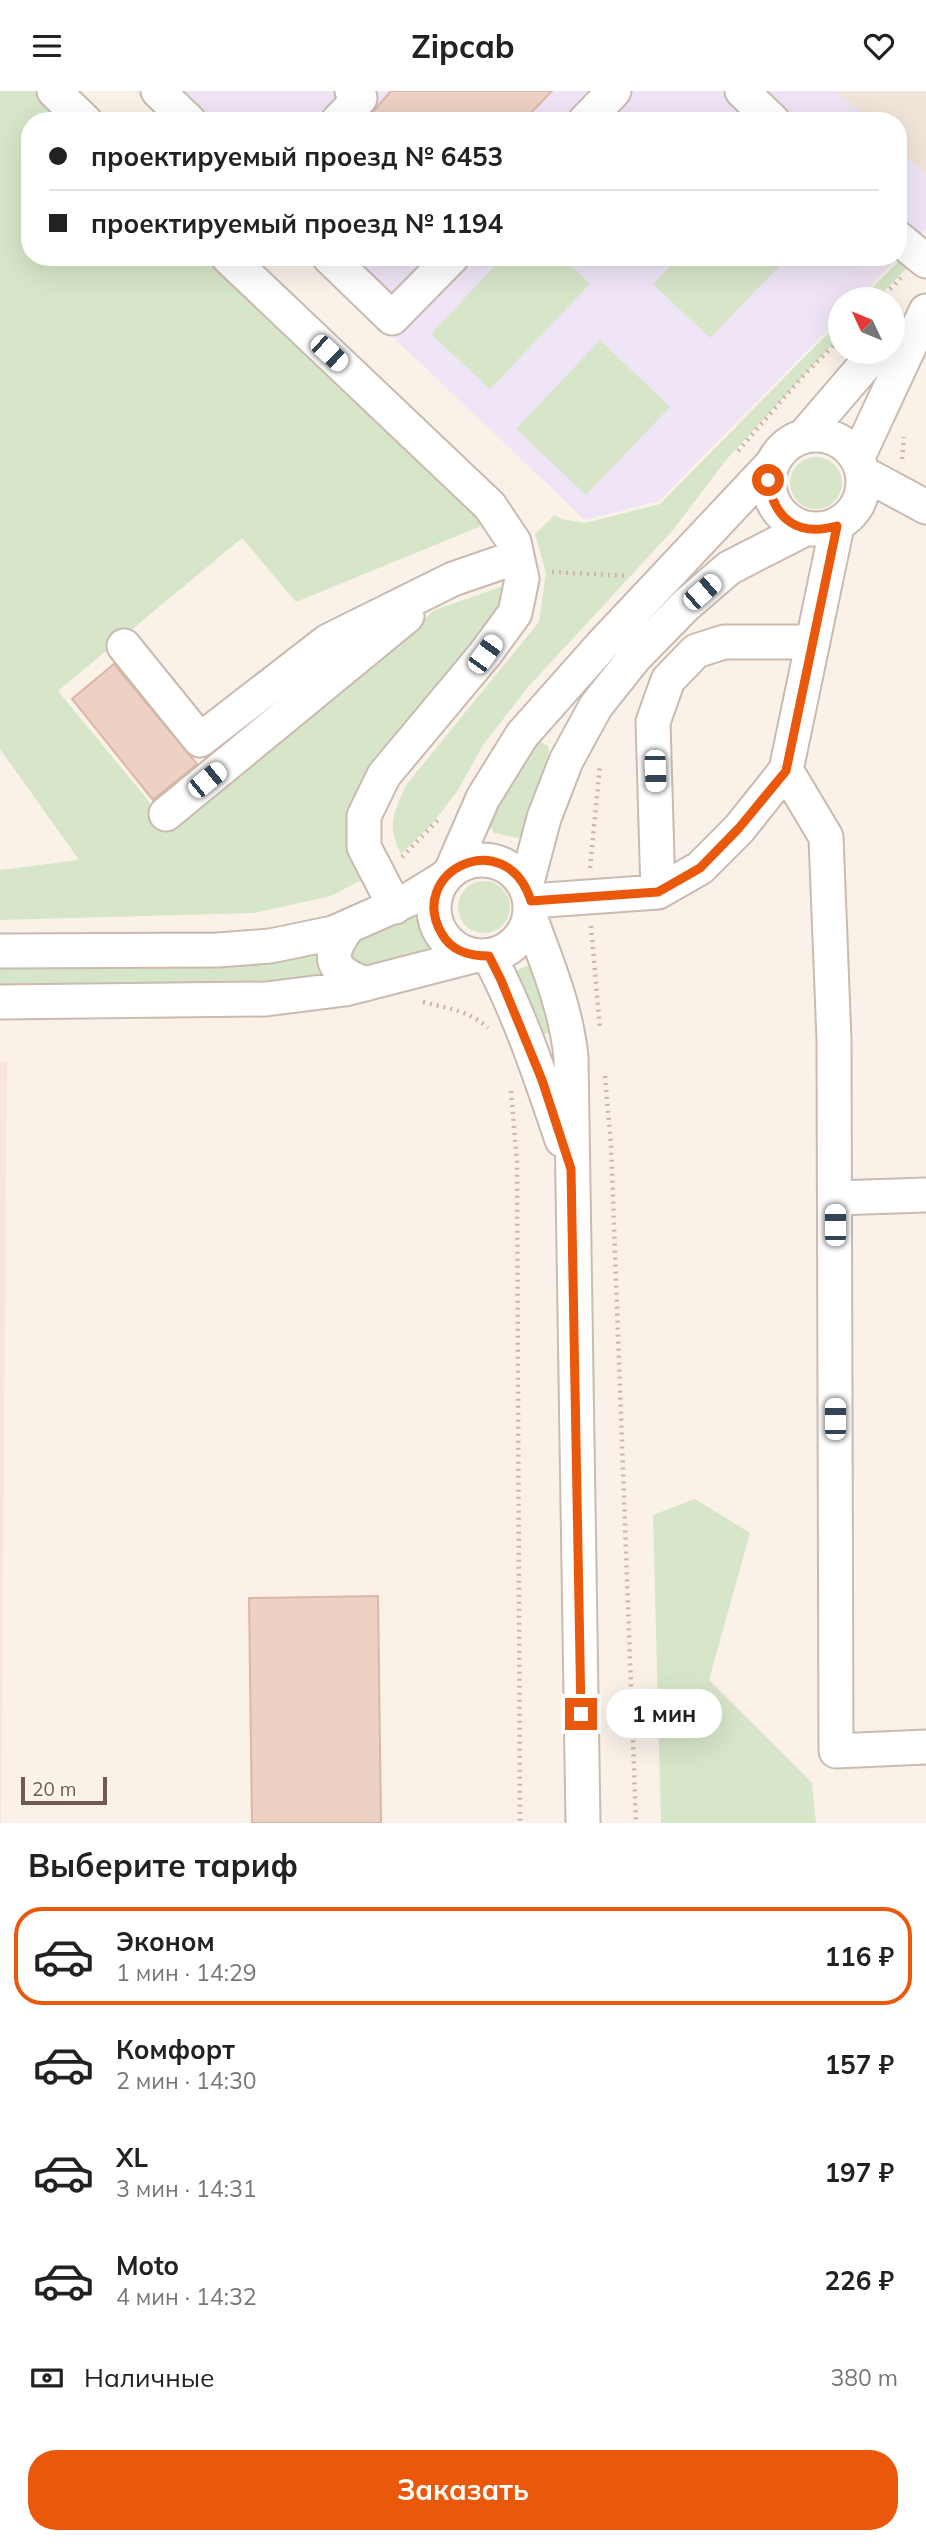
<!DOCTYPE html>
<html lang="ru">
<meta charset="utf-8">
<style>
:root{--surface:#fff;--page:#f2f2f2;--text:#222;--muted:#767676;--line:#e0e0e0;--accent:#ea580c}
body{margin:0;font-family:Mulish,sans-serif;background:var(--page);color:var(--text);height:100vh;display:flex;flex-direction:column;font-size:26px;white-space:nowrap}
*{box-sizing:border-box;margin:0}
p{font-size:23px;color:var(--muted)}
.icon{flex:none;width:38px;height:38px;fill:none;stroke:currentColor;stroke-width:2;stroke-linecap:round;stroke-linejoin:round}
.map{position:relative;height:1732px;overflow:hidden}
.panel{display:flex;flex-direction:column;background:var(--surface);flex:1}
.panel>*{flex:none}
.top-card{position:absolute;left:21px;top:21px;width:886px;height:154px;border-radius:28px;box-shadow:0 7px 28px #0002;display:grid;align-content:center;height:154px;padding:0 28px;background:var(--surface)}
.needle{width:46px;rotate:314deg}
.tools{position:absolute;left:828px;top:196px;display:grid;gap:14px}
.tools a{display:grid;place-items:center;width:77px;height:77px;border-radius:50%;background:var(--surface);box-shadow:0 7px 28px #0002;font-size:35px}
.scale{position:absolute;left:21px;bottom:18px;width:86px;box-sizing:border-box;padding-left:7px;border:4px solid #71594f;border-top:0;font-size:19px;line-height:24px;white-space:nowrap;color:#71594f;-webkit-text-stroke:5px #fdf6ef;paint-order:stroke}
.end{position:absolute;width:32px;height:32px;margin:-16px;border:9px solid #ea580c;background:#fff;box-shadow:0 0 0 4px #fff}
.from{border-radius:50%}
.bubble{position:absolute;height:49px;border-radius:24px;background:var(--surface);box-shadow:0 7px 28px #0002;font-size:23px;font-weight:700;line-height:49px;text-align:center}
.car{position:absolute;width:21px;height:42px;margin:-21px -10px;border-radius:9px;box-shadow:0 0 5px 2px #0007;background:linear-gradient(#fff 24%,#345 0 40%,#fff 0 76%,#345 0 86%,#fff 0)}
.top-card b{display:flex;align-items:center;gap:24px;height:66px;font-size:26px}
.top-card b+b{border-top:2px solid var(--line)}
.top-card i{width:18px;height:18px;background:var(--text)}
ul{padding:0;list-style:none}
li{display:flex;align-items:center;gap:21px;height:98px;margin:0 14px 10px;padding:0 14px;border:4px solid transparent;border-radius:28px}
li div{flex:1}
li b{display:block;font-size:26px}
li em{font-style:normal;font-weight:700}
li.current{border-color:var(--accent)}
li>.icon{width:63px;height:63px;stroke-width:1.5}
h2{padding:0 28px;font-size:32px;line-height:84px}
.pay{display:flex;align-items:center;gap:18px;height:77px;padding:0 28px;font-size:26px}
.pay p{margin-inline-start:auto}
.primary-button{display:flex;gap:14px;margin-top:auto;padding:14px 28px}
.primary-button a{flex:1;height:80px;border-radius:28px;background:var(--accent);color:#fff;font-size:28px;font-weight:700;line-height:80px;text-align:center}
header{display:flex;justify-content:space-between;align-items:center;height:91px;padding:0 28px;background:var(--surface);font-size:32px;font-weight:700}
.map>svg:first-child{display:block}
.residential{fill:#f1e4d8}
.commercial{fill:#f9e4de}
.education{fill:#efe5f6}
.green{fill:#d7e6c9}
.building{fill:#ecd1c4;stroke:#ddb7a6;stroke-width:2}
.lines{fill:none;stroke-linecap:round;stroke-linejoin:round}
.minor-casing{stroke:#cbbab0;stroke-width:37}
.path{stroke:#d1b4a7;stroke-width:4.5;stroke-dasharray:2 5;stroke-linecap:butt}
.minor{stroke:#fff;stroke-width:33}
.route{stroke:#ea580c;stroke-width:9}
</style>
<header><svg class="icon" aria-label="menu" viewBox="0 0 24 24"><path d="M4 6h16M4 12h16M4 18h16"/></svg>Zipcab<svg class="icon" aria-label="heart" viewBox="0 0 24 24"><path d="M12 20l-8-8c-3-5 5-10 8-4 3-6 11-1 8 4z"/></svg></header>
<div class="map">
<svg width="926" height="1732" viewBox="0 0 926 1732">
<rect width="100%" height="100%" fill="#faf2e9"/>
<path class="residential" d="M836,0H926V84L898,58V30H868Z"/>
<path class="commercial" d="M0,971H7L1,1732H0Z"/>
<path class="education" d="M134,0H837L869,30H166Z
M898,57L926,84V138L857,208H840V226L659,410L585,429L309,166H898Z"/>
<path class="green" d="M0,0H39L70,30H30V166H213L491,431L296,511L242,447L58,600L170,736L435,519L514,491L505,523L374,685L367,786L331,805L254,822L0,829V779L79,769L0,658Z
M907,162L915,169L876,208H861Z
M503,166H562L590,193L490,298L431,243Z
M679,166H788L710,247L653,193Z
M840,230V245L727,368L673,439L529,595L483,654L458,699L433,732L401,763C386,733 394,723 406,694L539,531L546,482L535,443L555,424L561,428L585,432L660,413Z
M600,249L670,316L586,404L516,338Z
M790 392a26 26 0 1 1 52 0a26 26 0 1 1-52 0Z
M537,649L548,655L549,660L523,748L494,742L489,734L492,727L523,667Z
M458 816a26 26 0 1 1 52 0a26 26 0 1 1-52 0Z
M414,819L420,823L431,854L428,861L379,879L350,877V851Z
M312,863H318L324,876L320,882L313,885L256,892L0,894V875L267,872Z
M531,873L536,874L551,940L542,945L515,880Z
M695,1408L750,1442L709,1589L812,1692L816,1732H661L653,1424Z"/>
<path class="building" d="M391,0H552L523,30H365Z
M114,573L197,673L153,709L72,608Z
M378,1505L381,1732H252L249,1507Z"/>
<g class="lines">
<defs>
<path id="minor" d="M54,0L85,30
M158,0L189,30
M742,0L773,30
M338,30L360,7L352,0
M585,30L614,0
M898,147L926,170
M228,166L490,415L514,451L522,488L515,522L485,563L384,684L364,725V756L395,816
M329,166L392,227L452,166
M769 391a47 47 0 1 1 94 0a47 47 0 1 1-94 0Z
M804,345L876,261
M857,368L926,220
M863,382L926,416
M124,555L200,649L328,550L453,488L517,466
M786,679L826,746L834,949L836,1660L926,1656
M166,723L407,525
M434 817a48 48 0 1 1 96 0a48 48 0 1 1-96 0Z
M452,778L483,707L522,644L601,555L772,373
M526,795L544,727L566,670L596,615L635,566L685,515L729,477L805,438
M658,801L653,631L668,589L696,560L724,551H813
M531,810L658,801L700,777L739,738L786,679L837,435
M530,826C547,872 566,917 571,966L583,1732
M348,836C325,866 331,881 366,893
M0,860L218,859L270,855L333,842L410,808L444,787
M489,865C520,923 541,987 562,1049
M0,911L266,908L345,898L473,865
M835,1107L926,1104"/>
</defs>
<use href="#minor" class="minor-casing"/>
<path class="path" d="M880,208L901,187
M738,360L802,286L840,248
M902,368L904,346
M552,481L627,485
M402,766L438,729
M590,777L600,674
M591,835L600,938
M423,911C447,917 470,920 488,937
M605,985L611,1053L636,1732
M511,1000L517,1070L520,1732"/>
<use href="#minor" class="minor"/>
</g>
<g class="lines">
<path class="route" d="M581,1623L571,1078L542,989L501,889L489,865C470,865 452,861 442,843C405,781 506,731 531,810L658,801L700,777L739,737L786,680L837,435C798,446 774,429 768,389"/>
</g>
</svg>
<div class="tools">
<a><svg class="needle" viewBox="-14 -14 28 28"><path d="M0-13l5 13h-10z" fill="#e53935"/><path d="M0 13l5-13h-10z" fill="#767676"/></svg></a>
</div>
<div class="scale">20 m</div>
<i class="end from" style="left:768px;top:389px"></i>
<i class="end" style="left:581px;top:1623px"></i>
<div class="bubble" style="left:606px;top:1598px;width:116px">1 мин</div>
<i class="car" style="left:329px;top:262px;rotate:133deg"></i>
<i class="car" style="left:702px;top:501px;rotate:49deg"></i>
<i class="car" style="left:485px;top:563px;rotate:36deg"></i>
<i class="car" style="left:655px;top:680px;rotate:178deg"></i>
<i class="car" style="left:207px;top:689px;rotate:51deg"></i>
<i class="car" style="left:835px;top:1134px;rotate:0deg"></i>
<i class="car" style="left:835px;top:1328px;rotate:0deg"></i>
<div class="top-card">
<b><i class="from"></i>проектируемый проезд № 6453</b>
<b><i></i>проектируемый проезд № 1194</b>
</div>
</div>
<section class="panel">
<h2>Выберите тариф</h2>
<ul>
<li class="current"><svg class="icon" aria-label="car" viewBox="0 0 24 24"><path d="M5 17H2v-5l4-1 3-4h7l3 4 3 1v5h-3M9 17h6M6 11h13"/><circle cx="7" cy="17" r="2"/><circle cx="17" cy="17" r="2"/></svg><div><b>Эконом</b><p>1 мин · 14:29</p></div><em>116 ₽</em></li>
<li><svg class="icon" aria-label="car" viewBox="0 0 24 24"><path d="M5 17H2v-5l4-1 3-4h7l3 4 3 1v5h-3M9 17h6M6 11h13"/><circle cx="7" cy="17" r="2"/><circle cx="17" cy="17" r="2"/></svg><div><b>Комфорт</b><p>2 мин · 14:30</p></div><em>157 ₽</em></li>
<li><svg class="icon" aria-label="car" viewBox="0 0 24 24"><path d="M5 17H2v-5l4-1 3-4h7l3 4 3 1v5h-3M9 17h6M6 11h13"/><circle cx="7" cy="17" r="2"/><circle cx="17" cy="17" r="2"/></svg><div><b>XL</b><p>3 мин · 14:31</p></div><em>197 ₽</em></li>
<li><svg class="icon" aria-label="car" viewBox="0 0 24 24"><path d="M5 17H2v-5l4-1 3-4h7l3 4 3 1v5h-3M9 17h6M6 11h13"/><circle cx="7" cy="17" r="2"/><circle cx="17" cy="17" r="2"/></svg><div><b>Moto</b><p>4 мин · 14:32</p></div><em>226 ₽</em></li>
</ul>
<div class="pay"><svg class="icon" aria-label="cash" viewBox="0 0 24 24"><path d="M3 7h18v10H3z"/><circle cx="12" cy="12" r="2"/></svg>Наличные<p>380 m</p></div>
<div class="primary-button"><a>Заказать</a></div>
</section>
